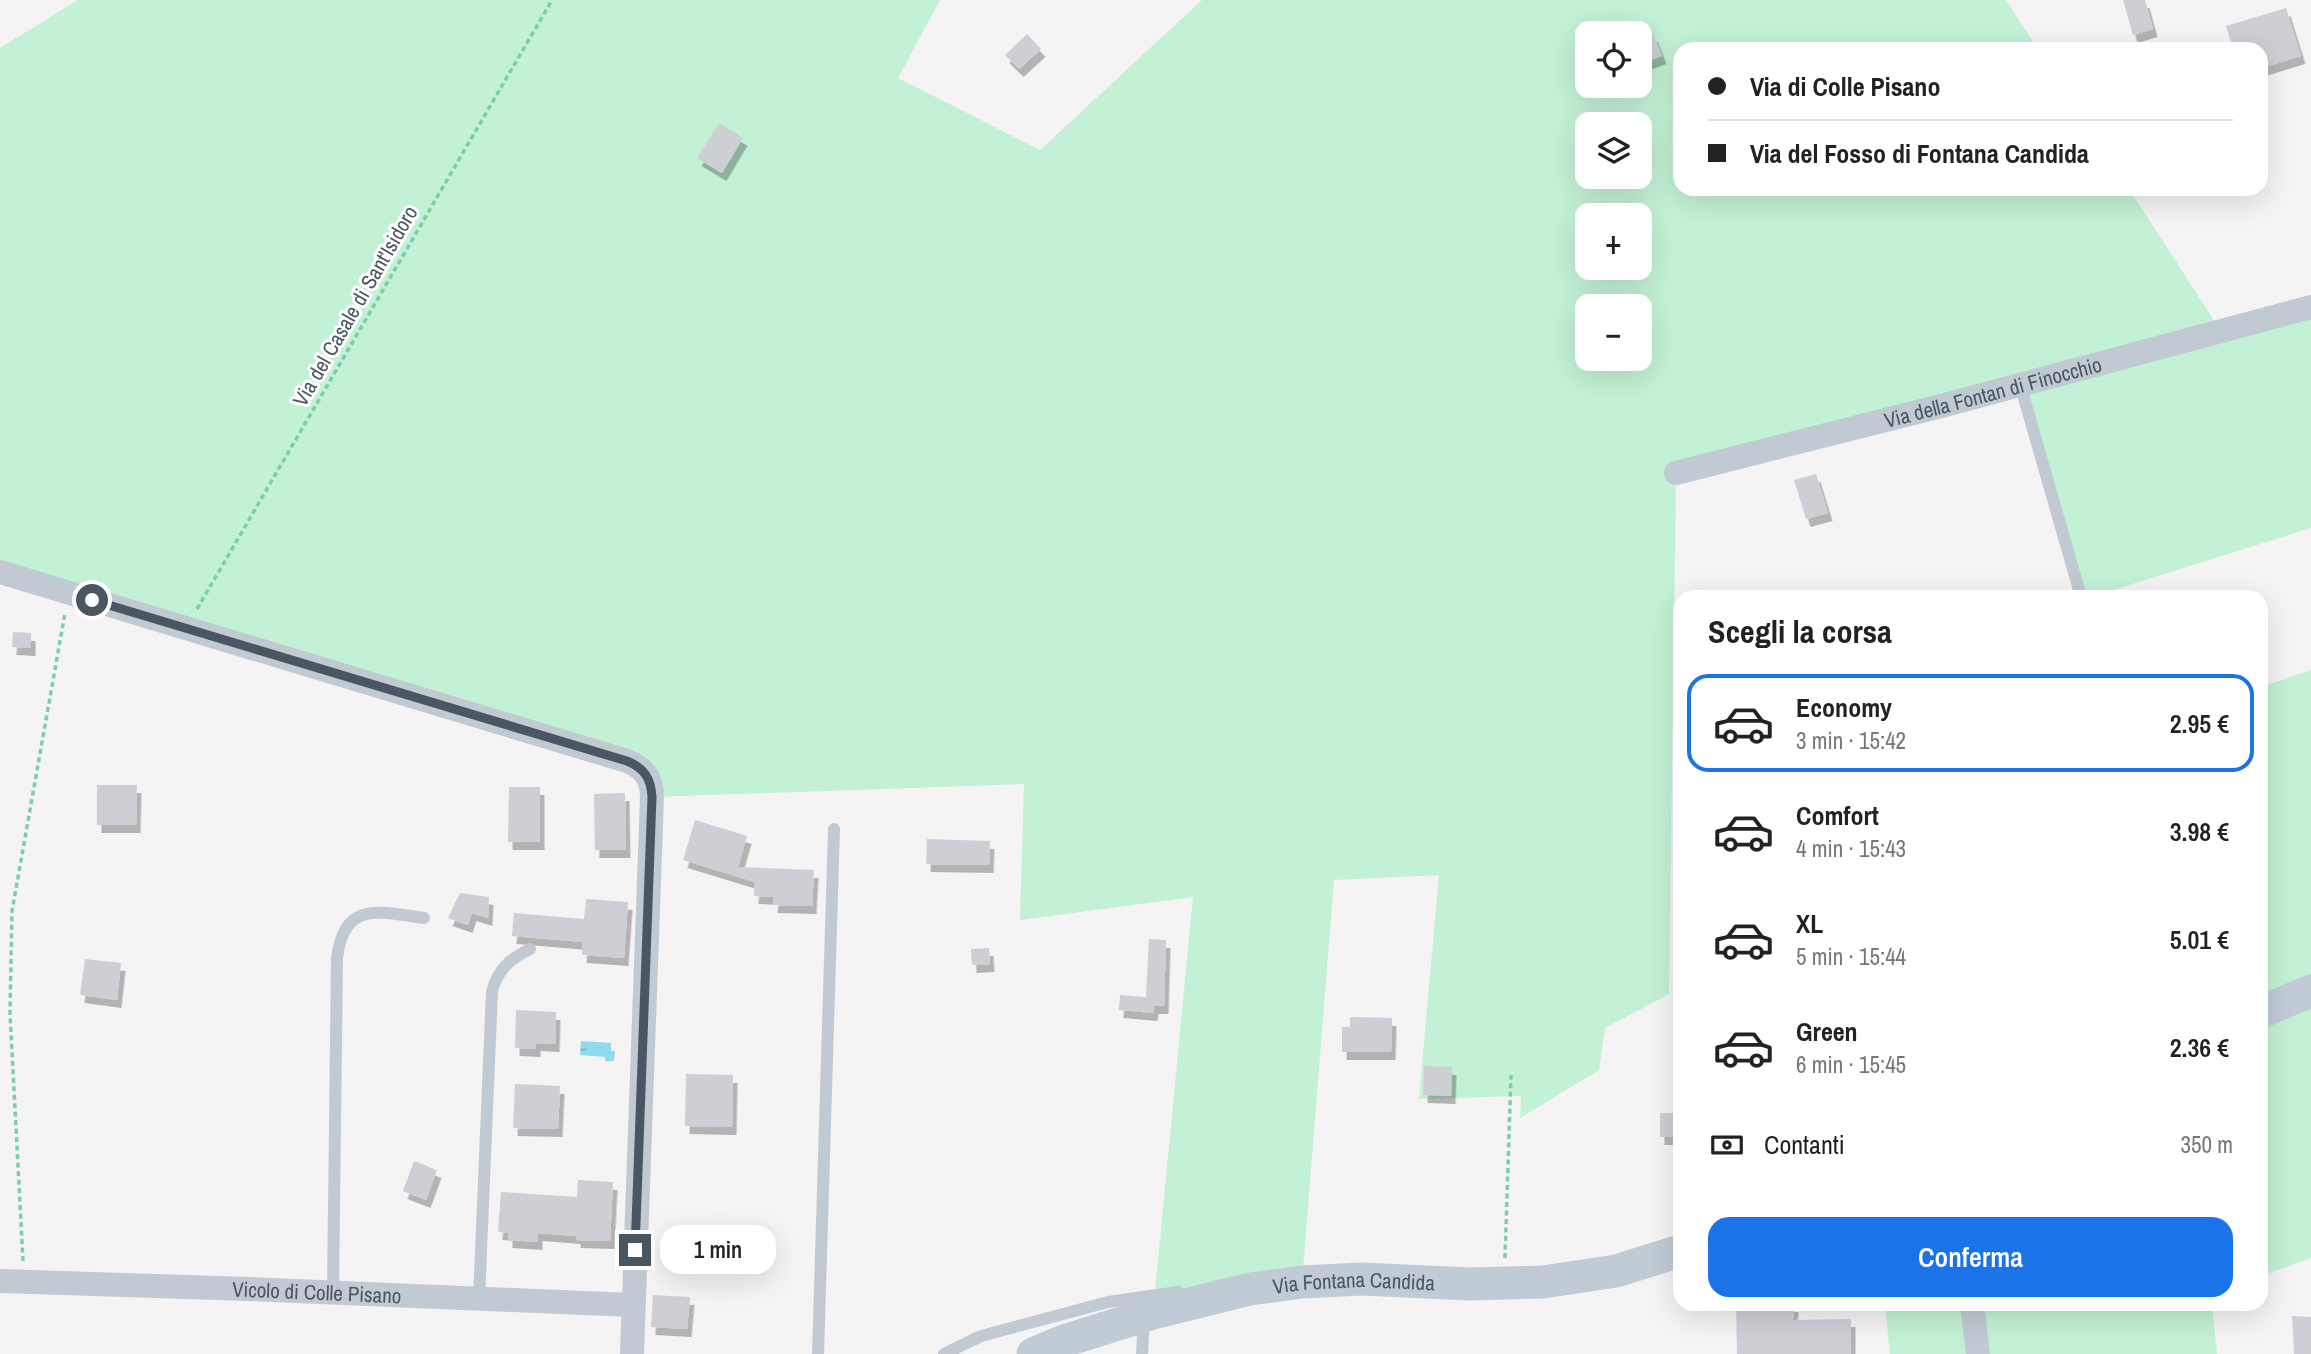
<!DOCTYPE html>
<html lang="it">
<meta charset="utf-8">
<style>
:root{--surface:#fff;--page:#f6f6f6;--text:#222;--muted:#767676;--line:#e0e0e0;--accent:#1a73e8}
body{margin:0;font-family:"Archivo Narrow",sans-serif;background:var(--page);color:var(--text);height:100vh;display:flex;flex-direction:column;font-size:26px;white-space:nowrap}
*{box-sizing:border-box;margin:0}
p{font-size:23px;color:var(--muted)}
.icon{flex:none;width:38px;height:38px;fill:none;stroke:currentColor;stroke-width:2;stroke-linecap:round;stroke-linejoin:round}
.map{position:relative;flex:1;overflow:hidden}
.panel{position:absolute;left:1673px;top:590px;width:595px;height:721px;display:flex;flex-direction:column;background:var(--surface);border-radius:21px;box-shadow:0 7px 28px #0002}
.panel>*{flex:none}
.banner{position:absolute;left:1673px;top:42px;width:595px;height:154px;border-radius:21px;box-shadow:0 7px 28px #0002;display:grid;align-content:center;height:154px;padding:0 35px;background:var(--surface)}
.controls{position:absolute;left:1575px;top:21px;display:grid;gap:14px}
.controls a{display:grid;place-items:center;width:77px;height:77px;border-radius:14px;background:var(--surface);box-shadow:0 7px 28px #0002;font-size:35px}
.end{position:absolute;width:32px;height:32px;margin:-16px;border:9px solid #4a5661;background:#fff;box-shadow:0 0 0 4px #fff}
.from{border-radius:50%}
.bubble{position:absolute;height:49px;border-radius:21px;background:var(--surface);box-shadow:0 7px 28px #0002;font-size:23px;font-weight:600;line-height:49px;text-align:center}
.banner b{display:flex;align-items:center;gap:24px;height:66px;font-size:26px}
.banner b+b{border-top:2px solid var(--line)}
.banner i{width:18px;height:18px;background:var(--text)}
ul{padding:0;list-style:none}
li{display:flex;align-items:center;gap:21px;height:98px;margin:0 14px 10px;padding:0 21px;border:4px solid transparent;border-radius:21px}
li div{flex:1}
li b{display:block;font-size:26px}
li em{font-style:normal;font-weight:600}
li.on{border-color:var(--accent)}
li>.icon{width:63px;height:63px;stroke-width:1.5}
h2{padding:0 35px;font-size:32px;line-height:84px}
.pay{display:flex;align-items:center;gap:18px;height:77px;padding:0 35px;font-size:26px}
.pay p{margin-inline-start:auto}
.cta{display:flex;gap:14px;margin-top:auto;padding:14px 35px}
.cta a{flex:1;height:80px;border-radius:21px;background:var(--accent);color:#fff;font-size:28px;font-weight:600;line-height:80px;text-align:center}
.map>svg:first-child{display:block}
.grass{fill:#c3f1d5;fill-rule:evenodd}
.water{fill:url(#water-ripples)}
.building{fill:#cdcfd5;filter:url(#shadow)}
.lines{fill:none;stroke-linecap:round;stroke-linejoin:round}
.path{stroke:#7ad0a6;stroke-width:3.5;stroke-dasharray:5 3.5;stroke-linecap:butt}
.lane{stroke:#c1cad2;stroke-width:12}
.street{stroke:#c1cad2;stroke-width:24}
.secondary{stroke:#c1cbd6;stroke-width:33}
.route{stroke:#4a5661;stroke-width:9}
.labels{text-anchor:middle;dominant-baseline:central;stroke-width:6;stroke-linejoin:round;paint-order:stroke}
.street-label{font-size:21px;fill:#4a5661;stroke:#fff}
</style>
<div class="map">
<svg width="2311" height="1354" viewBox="0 0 2311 1354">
<defs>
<pattern id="water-ripples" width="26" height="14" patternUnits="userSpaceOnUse" patternTransform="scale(1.75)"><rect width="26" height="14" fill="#90daee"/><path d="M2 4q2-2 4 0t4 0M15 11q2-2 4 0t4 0" fill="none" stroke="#78b4c4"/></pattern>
<filter id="shadow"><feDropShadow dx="4.5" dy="8" stdDeviation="0" flood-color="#0004"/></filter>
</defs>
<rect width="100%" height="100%" fill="#f5f3f3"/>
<path class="grass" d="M78,0H940L898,78L1040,150L1202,0H2006L2038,49H1680V189H2129L2221,331L2311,307V528L2091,597H2081L2020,385L1676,473L1669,994L1605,1028L1599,1070L1520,1118L1521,1096L1419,1099L1439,875L1334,880L1302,1282L1153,1313L1193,897L1020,920L1024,784L652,797L648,778L0,572V48ZM1587,33H1640V86H1587ZM1587,124H1640V177H1587ZM1587,215H1640V268H1587ZM1587,306H1640V359H1587Z
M2311,670V1258L2261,1276V687Z
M1885,1304H2212L2217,1354H1890Z"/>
<path class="water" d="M581,1041L611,1043V1051H615L614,1061H605V1057L580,1055Z"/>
<path class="building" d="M2123,0H2145L2153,29L2133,35Z
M2286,8L2301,56L2261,68V49H2233L2226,26Z
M1653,33L1662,56L1640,64V38Z
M1027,34L1041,49L1019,69L1005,55Z
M719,123L743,138L722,173L697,158Z
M1816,474L1828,513L1806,519L1794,480Z
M13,632L31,633V648L12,647Z
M97,785H137L136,825H97Z
M509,787H540V842H508Z
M625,793L626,850H595L594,794Z
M695,820L747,836L738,867L814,870L812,906L773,905L774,897L754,896L755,882L683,860Z
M927,839L990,841L989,865L926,864Z
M460,893L489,897L488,918L472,913L468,925L448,918Z
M586,899L628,902L624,958L582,955L583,942L512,936L514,913L584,919Z
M1149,939L1166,940L1164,1006H1154L1153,1013L1119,1010L1120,995L1146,997Z
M989,948L990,964L972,965L971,949Z
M85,959L121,963L117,1000L80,995Z
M516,1010L556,1012L555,1044L536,1043V1049L515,1048Z
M1350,1017L1392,1018L1391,1052H1342V1027H1350Z
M1424,1066L1452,1067L1451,1096L1423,1095Z
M686,1074L733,1075L732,1127L685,1126Z
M515,1084L560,1086L558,1129L513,1128Z
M1660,1113H1680V1137H1660Z
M414,1161L437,1170L426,1200L403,1191Z
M578,1180L613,1182L610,1241L576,1240V1236L538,1233V1242L508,1240V1233L498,1232L501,1192L577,1197Z
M653,1295L690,1297L687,1329L651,1327Z
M1736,1304H1794L1793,1320L1851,1319V1354H1737Z
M2292,1316L2311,1317V1354H2294Z"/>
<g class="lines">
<path class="path" d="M197,609L552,0
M1505,1258L1511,1075
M23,1261L10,1013L12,911L65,613"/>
<path class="lane" d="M2020,384L2081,597
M333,1292L337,958C344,900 379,912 424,918
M479,1298L492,992C497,970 510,959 530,949
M818,1354L834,829
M944,1354L981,1336L1108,1302L1178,1292
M1142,1354L1144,1316"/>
<g class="street">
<path id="s1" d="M1676,473L1945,405L2311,307"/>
<path d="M0,572L627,761C644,768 652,778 652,797L632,1354"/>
<path id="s2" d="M0,1281L249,1289L632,1305"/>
<path d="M1972,1304L1978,1354"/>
</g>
<g class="secondary">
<path d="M2261,1012L2311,991"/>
<path id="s3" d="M1033,1354L1064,1341L1153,1313L1250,1289L1302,1282L1362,1279L1470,1284L1543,1282L1616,1271L1680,1251"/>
</g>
</g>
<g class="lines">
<path class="route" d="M92,600L627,761C644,768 651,778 652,797L635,1250"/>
</g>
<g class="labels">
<g class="street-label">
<text transform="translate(355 306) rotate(-60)">Via del Casale di Sant'Isidoro</text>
<text stroke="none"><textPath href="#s1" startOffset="327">Via della Fontan di Finocchio</textPath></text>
<text stroke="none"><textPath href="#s3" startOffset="331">Via Fontana Candida</textPath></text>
<text stroke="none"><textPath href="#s2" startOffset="317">Vicolo di Colle Pisano</textPath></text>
</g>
</g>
</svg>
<div class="controls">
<a><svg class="icon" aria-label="locate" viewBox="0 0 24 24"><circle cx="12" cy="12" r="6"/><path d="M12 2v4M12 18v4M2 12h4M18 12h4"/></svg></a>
<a><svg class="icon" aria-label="layers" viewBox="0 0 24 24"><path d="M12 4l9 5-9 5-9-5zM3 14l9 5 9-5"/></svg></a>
<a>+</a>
<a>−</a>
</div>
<i class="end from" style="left:92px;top:600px"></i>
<i class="end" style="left:635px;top:1250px"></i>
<div class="bubble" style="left:660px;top:1225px;width:116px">1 min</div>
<div class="banner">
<b><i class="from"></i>Via di Colle Pisano</b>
<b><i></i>Via del Fosso di Fontana Candida</b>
</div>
<section class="panel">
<h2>Scegli la corsa</h2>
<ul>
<li class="on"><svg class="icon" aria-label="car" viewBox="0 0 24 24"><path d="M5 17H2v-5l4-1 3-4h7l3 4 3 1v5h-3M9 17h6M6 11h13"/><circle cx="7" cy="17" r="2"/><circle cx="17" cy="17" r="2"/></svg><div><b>Economy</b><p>3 min · 15:42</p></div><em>2.95 €</em></li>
<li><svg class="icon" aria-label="car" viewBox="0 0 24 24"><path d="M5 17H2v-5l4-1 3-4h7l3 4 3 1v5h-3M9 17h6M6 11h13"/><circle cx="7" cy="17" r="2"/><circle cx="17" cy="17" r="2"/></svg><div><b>Comfort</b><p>4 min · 15:43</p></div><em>3.98 €</em></li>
<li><svg class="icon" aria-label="car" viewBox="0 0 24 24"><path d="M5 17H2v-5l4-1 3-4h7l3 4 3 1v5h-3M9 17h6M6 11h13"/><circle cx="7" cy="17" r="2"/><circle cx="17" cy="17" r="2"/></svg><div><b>XL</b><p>5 min · 15:44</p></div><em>5.01 €</em></li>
<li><svg class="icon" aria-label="car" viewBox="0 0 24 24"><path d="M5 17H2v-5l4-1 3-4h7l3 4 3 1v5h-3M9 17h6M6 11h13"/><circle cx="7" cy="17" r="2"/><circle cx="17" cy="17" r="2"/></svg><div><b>Green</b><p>6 min · 15:45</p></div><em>2.36 €</em></li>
</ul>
<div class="pay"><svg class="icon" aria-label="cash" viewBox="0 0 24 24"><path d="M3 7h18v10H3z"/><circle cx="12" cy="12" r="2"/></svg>Contanti<p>350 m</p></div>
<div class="cta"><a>Conferma</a></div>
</section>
</div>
